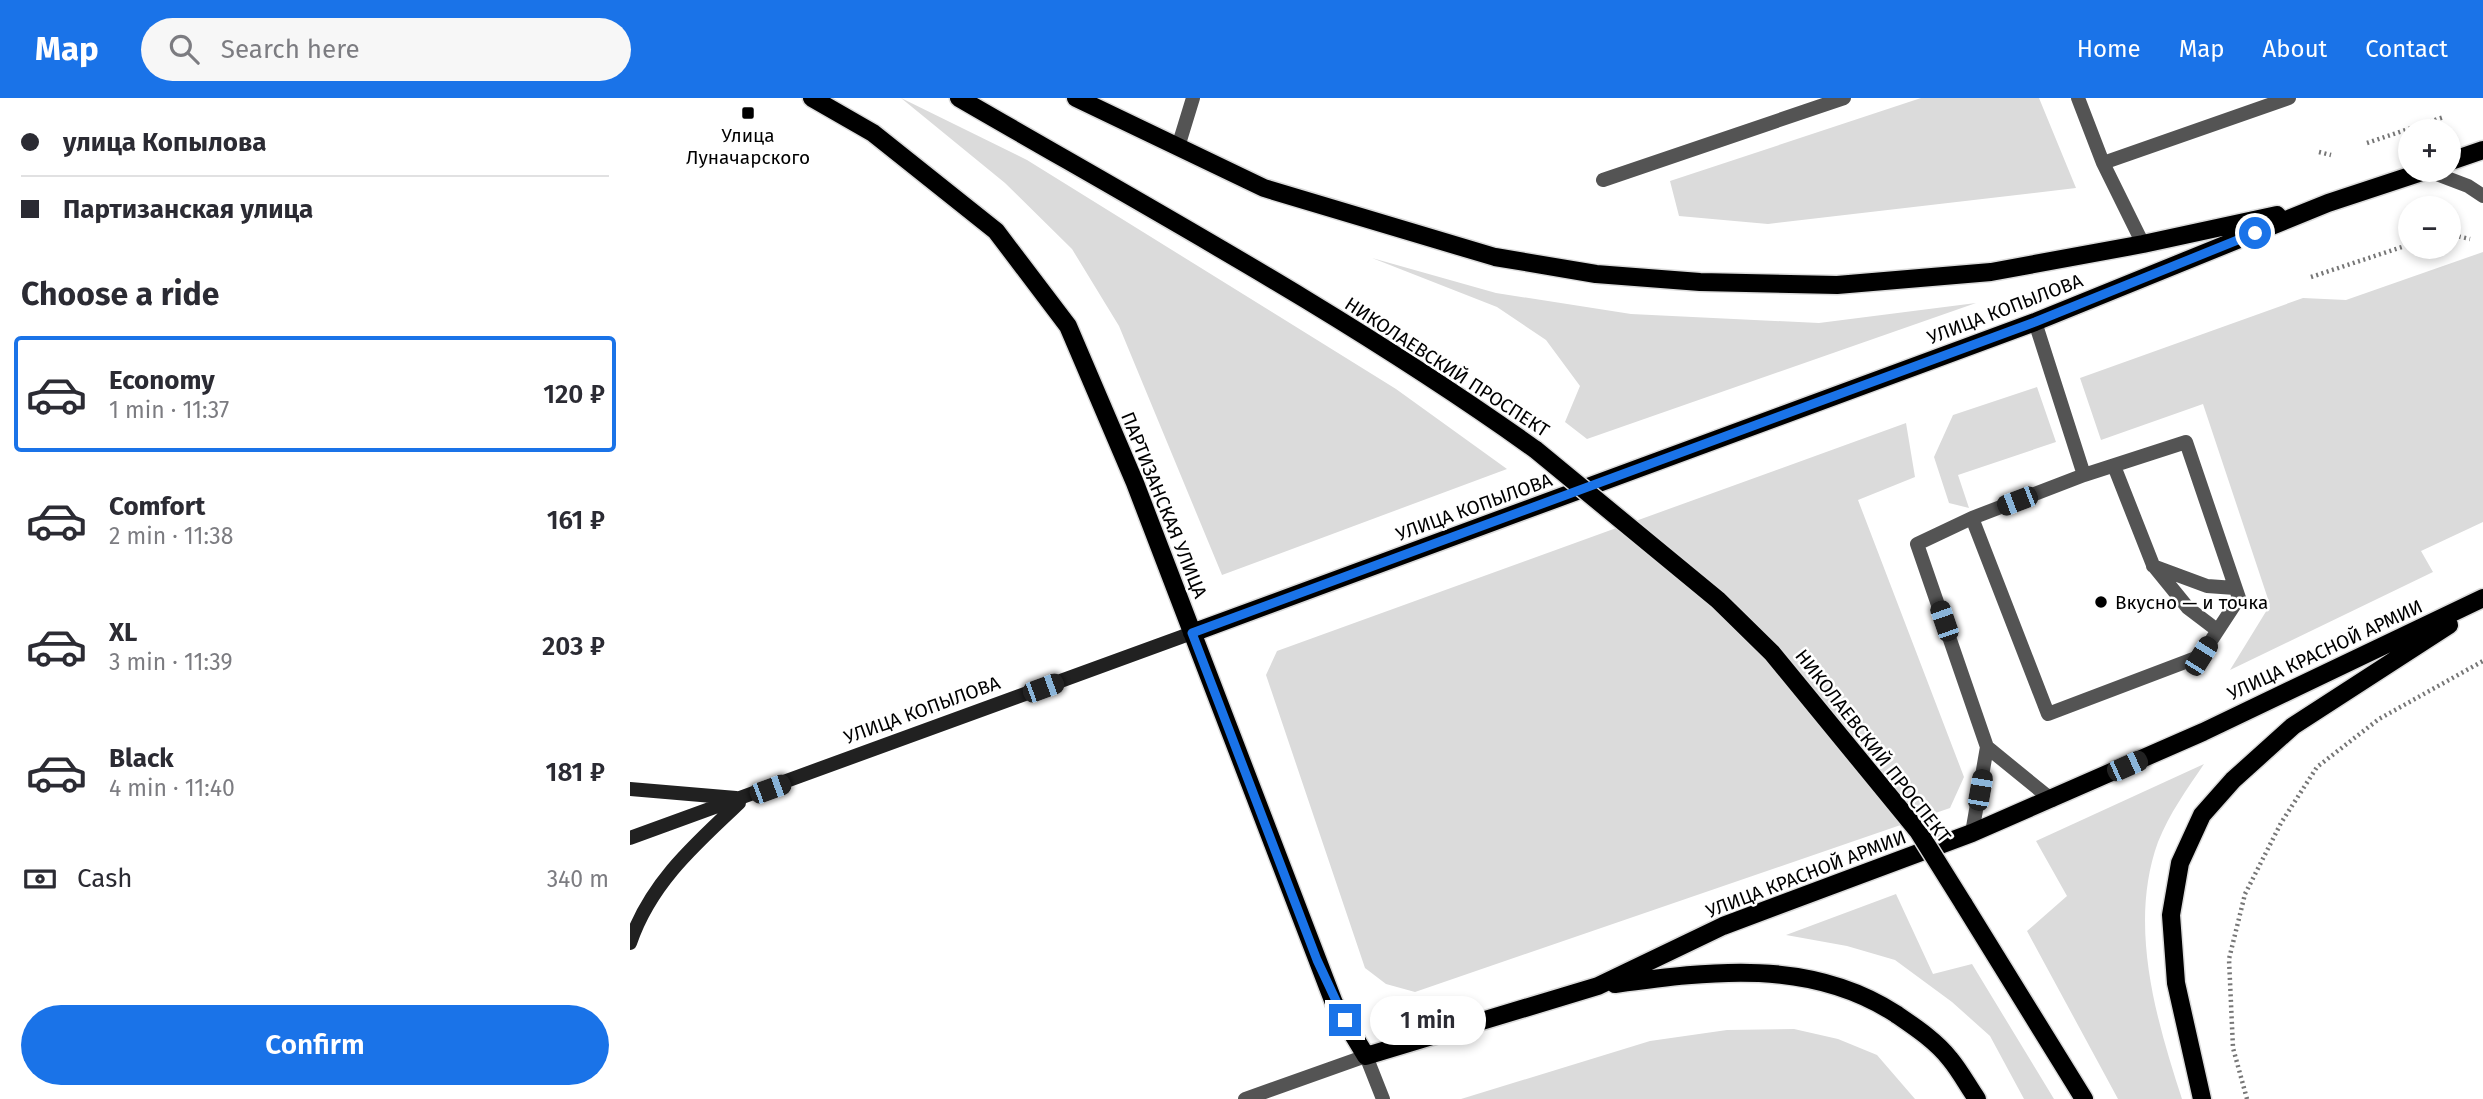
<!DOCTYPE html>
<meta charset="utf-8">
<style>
:root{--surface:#fff;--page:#f7f7f7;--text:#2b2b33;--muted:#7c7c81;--line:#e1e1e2;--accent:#1a73e8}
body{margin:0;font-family:"Fira Sans",sans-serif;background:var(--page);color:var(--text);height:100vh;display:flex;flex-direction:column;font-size:26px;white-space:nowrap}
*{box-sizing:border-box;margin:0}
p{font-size:23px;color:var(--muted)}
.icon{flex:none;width:38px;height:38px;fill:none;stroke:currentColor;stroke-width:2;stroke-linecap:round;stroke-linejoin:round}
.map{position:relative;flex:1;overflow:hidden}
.drawer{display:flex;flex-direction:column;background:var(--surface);width:630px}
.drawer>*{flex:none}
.top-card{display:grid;align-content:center;height:154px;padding:0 21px;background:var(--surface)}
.controls{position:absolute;left:1768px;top:21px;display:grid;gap:14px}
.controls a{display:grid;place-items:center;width:63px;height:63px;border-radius:50%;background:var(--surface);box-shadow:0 4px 10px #0003;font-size:35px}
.end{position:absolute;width:32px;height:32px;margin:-16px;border:9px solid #1a73e8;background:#fff;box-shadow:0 0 0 4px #fff}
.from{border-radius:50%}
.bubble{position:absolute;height:49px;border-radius:24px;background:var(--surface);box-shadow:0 4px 10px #0003;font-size:23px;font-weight:600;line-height:49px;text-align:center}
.car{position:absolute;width:21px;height:42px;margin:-21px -10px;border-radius:9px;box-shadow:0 0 5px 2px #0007;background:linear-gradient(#222 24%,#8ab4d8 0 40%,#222 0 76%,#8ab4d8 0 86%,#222 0)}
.top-card b{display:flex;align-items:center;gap:24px;height:66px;font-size:26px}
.top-card b+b{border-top:2px solid var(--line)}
.top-card i{width:18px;height:18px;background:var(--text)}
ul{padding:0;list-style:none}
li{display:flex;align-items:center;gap:21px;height:116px;margin:0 14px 10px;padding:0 7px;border:4px solid transparent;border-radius:7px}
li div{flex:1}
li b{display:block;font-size:26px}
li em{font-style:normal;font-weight:600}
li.active{border-color:var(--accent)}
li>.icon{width:63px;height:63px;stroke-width:1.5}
h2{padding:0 21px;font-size:32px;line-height:84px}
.pay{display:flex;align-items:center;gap:18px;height:77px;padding:0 21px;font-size:26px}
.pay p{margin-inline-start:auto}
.cta{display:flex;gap:14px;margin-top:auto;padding:14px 21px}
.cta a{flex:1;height:80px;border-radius:42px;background:var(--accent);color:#fff;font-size:28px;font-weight:600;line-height:80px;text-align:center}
header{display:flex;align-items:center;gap:42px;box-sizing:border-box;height:98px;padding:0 35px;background:var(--accent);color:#fff}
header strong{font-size:33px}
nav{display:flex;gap:38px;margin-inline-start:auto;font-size:24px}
.search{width:490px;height:63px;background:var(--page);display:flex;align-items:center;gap:18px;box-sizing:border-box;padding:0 24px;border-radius:38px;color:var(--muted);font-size:26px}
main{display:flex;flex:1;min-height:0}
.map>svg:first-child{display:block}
.green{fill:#dbdbdb}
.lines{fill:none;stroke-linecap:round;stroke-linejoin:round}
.primary-casing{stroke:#dbdbdb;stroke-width:21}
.path{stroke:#767676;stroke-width:4.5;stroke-dasharray:2 3.5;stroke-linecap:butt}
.lane{stroke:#545454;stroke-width:14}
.street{stroke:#545454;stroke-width:14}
.secondary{stroke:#212121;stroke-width:14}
.primary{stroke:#000;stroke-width:18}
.primary-bridge-casing{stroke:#dbdbdb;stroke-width:21;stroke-linecap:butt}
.primary-bridge{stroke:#000;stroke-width:18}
.route{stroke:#1a73e8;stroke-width:9}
.poi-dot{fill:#000;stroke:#fff;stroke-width:2.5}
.labels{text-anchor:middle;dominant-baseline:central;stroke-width:5;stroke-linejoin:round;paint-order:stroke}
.poi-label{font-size:19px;fill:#000;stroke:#fff}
.street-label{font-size:19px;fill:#000;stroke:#fff}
</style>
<header>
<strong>Map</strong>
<div class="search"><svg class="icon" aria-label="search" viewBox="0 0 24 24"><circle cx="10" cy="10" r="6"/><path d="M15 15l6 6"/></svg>Search here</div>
<nav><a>Home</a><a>Map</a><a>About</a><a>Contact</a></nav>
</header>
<main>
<section class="drawer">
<div class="top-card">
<b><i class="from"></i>улица Копылова</b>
<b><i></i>Партизанская улица</b>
</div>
<h2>Choose a ride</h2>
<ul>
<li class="active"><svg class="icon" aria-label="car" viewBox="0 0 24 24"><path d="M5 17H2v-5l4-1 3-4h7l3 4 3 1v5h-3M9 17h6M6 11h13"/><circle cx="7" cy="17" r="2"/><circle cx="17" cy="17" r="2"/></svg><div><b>Economy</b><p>1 min · 11:37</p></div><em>120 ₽</em></li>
<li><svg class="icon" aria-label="car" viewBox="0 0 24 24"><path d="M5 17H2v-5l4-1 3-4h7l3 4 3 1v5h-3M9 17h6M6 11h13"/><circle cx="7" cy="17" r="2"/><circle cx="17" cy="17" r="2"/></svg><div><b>Comfort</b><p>2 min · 11:38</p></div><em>161 ₽</em></li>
<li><svg class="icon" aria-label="car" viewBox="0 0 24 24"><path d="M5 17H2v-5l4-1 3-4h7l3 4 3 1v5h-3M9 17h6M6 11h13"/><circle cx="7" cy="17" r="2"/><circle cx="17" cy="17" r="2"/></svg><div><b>XL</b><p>3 min · 11:39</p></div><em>203 ₽</em></li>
<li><svg class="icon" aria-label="car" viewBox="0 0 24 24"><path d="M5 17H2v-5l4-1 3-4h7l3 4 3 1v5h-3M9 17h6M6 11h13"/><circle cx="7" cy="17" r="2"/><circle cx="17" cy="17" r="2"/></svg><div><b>Black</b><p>4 min · 11:40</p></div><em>181 ₽</em></li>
</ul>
<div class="pay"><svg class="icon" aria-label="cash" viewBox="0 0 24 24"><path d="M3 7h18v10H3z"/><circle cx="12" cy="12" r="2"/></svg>Cash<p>340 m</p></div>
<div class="cta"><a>Confirm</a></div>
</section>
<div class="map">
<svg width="1853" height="1001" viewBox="0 0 1853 1001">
<rect width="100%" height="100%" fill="#fff"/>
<path class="green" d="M271,0L397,62L766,291L877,371L592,477L489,228L442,151L375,85Z
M1291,0H1409L1446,90L1138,126L1049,118L1040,83Z
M1853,154V424L1791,453L1803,474L1600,572L1640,507L1573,306L1471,342L1450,280L1673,200L1716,202Z
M742,160L866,195L1001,216L1189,225L1346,205L957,341L935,324L950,288L916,242L867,209Z
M1407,289L1426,344L1328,377L1339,410L1319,405L1304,359L1323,317Z
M1276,325L1285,379L1228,402L1334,679L1320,710L785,894L756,886L735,870L636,577L647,553Z
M1574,666C1557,691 1539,716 1528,744C1498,827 1526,921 1552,1001H1488L1397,833L1437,798L1406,743Z
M1266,796L1303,876L1342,866L1424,1001H1394L1360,938L1322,904L1265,862L1217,848L1156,837Z
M1164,931L1208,941L1247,957L1285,1001H831L1020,943L1097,932Z"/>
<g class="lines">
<defs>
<path id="primary" d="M182,0L243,35L366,133L438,228L505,385L704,905L736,958L968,888L1093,828L1342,735L1573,634L1853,500
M329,0C524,113 723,221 906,352
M446,0L634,90L865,159L966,176L1070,184L1207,187L1361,174L1513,146L1647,117
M1818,64L1853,52
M562,535L1405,224L1698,105L1798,72
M1333,805L1454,1001
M985,886C1081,873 1180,860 1266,916C1285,929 1306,943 1320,961C1330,973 1338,988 1347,1001
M1572,1001L1546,885L1541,817L1550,765L1572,717L1603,682L1663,628L1819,527"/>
</defs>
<use href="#primary" class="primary-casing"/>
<path class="path" d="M1737,45L1814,19
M1689,54L1701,57
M1818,136L1840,141
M1681,179L1772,149
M1617,1001L1603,950L1599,861L1615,796L1651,725L1687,669L1749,621L1853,563"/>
<path class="lane" d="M1448,0L1473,65L1513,146
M548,49L563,0
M1473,65L1659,0
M973,82L1214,0
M1484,368L1523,467L1558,510L1587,532
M1342,420L1418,616L1571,558L1609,500L1556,344L1454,377
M1523,468L1577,488L1605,490
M1357,649L1422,702
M1342,735L1357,649L1287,446L1342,420L1454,377L1405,224"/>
<path class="street" d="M1796,72L1838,88L1853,98
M615,1001L736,958L753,1001"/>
<path class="secondary" d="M0,691L106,700
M0,740L562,535
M0,845C20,786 64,747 109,705"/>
<use href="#primary" class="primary"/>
<defs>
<path id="primary-bridge" d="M906,352L1088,502L1142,555L1288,733L1333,805"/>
</defs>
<use href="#primary-bridge" class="primary-bridge-casing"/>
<use href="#primary-bridge" class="primary-bridge"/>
</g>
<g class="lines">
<path class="route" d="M715,922L687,862L562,535L1405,224L1625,135"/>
</g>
<g class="poi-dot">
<rect x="111" y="8" width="14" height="14" rx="3.5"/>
<circle cx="1471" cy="504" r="7"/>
</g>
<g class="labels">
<g class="poi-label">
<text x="118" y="37">Улица<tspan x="118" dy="22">Луначарского</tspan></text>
<text x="1485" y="504" text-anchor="start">Вкусно — и точка</text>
</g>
<g class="street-label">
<text transform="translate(1375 211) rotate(-21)">УЛИЦА КОПЫЛОВА</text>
<text transform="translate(817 269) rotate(33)">НИКОЛАЕВСКИЙ ПРОСПЕКТ</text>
<text transform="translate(534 407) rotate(68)">ПАРТИЗАНСКАЯ УЛИЦА</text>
<text transform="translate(844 409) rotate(-20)">УЛИЦА КОПЫЛОВА</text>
<text transform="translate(1695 552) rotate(-25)">УЛИЦА КРАСНОЙ АРМИИ</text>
<text transform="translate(292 612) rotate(-20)">УЛИЦА КОПЫЛОВА</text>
<text transform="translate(1243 648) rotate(52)">НИКОЛАЕВСКИЙ ПРОСПЕКТ</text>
<text transform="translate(1176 776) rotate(-21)">УЛИЦА КРАСНОЙ АРМИИ</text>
</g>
</g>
</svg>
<div class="controls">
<a>+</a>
<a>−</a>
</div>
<i class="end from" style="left:1625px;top:135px"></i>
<i class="end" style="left:715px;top:922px"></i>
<div class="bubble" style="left:740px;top:898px;width:116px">1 min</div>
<i class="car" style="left:1387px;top:403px;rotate:249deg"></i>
<i class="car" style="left:1314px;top:523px;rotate:341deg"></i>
<i class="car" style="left:1571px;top:558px;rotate:32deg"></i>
<i class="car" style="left:413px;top:590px;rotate:70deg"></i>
<i class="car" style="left:1497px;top:668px;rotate:66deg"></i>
<i class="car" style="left:140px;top:691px;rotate:70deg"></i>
<i class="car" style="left:1350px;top:692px;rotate:10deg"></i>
</div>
</main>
